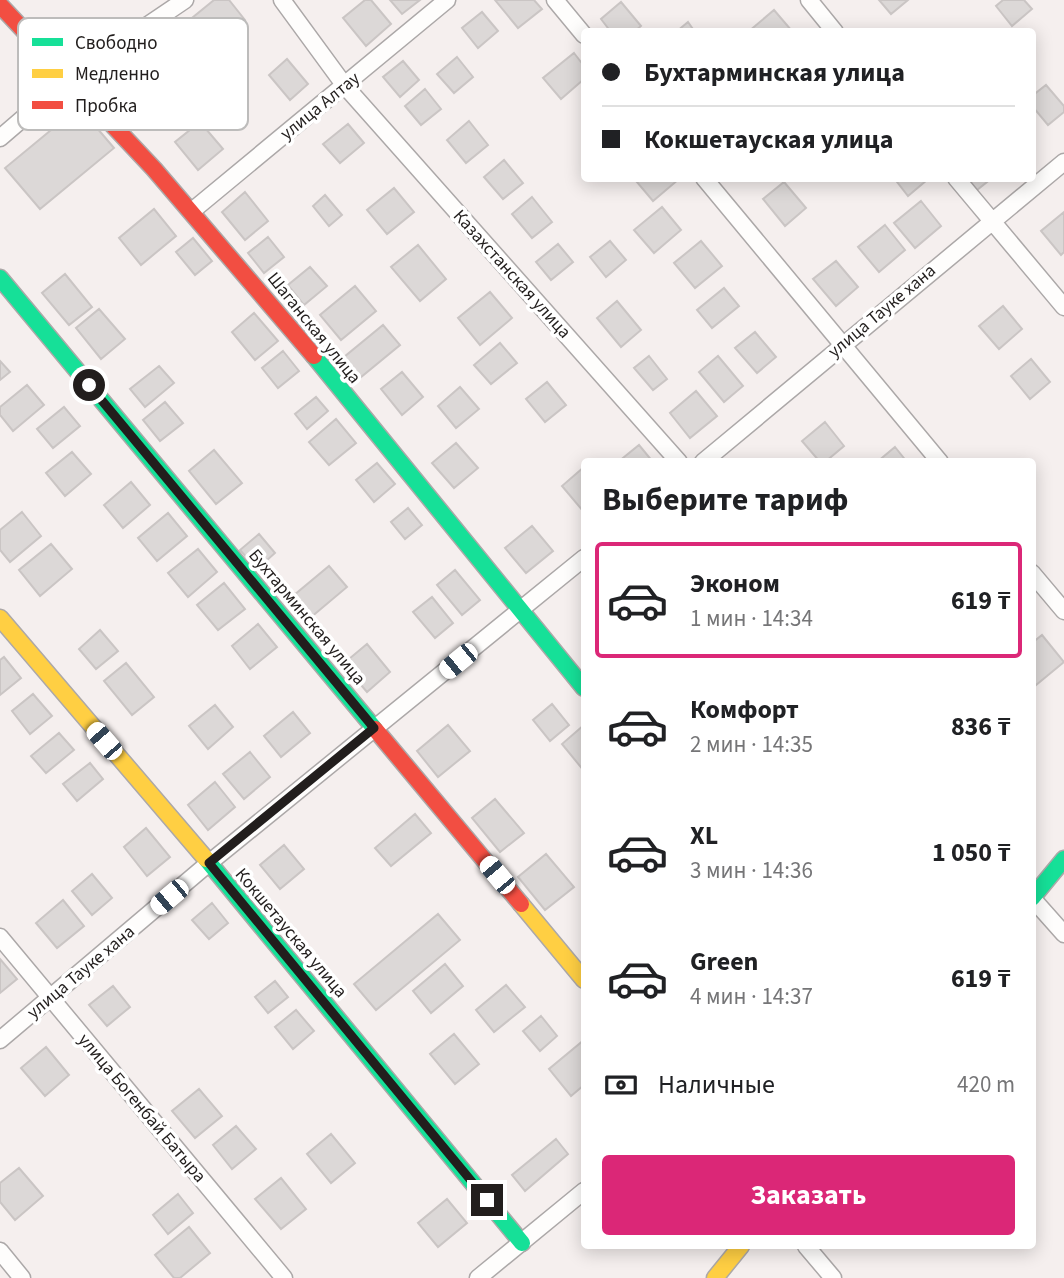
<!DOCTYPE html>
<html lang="ru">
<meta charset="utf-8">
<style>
:root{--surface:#fff;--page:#f2f2f2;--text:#202124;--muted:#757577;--line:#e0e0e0;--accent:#db2777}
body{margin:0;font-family:"Source Sans 3",sans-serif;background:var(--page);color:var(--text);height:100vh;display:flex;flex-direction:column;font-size:26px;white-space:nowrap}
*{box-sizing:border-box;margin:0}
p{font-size:23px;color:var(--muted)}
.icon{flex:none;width:38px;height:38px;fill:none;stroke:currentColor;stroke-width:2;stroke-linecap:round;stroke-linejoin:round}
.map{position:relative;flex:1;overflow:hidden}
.side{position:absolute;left:581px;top:458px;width:455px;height:791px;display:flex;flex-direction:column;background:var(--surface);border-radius:7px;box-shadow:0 4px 18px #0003}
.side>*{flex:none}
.guide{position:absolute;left:581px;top:28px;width:455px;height:154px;border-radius:7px;box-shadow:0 4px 18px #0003;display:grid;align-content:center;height:154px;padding:0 21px;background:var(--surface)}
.end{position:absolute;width:32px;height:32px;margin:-16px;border:9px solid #221e1d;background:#fff;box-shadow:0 0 0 4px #fff}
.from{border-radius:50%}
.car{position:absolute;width:21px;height:42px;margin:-21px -10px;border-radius:9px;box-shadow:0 0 5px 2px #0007;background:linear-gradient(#fff 24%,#345 0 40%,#fff 0 76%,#345 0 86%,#fff 0)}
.guide b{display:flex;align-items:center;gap:24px;height:66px;font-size:26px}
.guide b+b{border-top:2px solid var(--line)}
.guide i{width:18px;height:18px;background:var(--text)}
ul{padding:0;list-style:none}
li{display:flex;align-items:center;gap:21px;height:116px;margin:0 14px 10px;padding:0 7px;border:4px solid transparent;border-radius:7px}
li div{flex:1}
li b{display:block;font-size:26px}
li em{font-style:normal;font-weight:700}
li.current{border-color:var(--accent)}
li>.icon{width:63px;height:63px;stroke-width:1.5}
h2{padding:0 21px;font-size:32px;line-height:84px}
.pay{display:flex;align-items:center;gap:18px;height:77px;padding:0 21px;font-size:26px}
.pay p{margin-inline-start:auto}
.action{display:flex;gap:14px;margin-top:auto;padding:14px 21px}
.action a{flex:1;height:80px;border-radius:7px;background:var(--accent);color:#fff;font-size:28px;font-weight:700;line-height:80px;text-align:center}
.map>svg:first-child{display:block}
.building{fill:#dcd8d7;stroke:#cac5c4;stroke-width:2}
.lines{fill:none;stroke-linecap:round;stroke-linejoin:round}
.street-casing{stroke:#aca8a8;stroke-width:19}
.fast-casing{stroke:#aca8a8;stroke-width:19}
.slow-casing{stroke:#aca8a8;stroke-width:19}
.jam-casing{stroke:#aca8a8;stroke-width:19}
.street{stroke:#fefdfc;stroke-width:16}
.fast{stroke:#16e098;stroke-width:16}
.slow{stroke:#ffcf43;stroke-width:16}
.jam{stroke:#f24e42;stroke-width:16}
.route{stroke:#221e1d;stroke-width:9}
.labels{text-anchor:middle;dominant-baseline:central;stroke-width:7;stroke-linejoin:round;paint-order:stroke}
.street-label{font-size:18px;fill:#221e1d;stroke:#fff}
.key{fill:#fff;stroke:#bdbcbb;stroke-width:2}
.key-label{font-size:19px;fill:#221e1d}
</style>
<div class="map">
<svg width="1064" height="1278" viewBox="0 0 1064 1278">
<rect width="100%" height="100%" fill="#f5efee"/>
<path class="building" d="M214,0H229L245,20L214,46L192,18Z
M365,0H371L391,24L366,46L343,18Z
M390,0H420L402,14Z
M495,0H534L542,9L518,28Z
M879,0H908L891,14Z
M1003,0H1024L1032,9L1012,26L996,6Z
M621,2L641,26L634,32H611L601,19Z
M774,10L792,31L748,32Z
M482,12L498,31L478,48L462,28Z
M688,22L695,32H676Z
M574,53L584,66V79L561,99L543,78Z
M457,57L473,77L454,93L437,74Z
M287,59L308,84L290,100L269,75Z
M403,61L419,80L400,97L383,77Z
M1046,85L1064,106V112L1048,125L1032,106V96Z
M425,89L441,109L421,125L405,106Z
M79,107L114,148L40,209L5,168Z
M469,121L488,145L466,163L447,140Z
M200,122L223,149L198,170L175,142Z
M348,124L364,143L340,163L323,144Z
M504,160L523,183L503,199L484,177Z
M640,178H678L679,179L653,201L636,181Z
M894,178H926L927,180L908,196Z
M968,178H992L977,190Z
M784,182L806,208L785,226L763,199Z
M394,188L414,212L387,234L367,210Z
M245,192L268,221L245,240L222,212Z
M325,195L342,215L329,226L313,206Z
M532,197L552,222L532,238L512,214Z
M921,201L941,226L915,248L894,223Z
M662,207L681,230L654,253L634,230Z
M154,209L176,236L141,265L119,238Z
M1064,212V252L1061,255L1041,231Z
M885,225L905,250L879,272L858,247Z
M268,237L284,257L264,273L248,253Z
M193,238L212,261L195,275L176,252Z
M610,241L626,260L606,277L590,257Z
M701,241L722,266L695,288L674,263Z
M558,244L573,262L551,280L536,262Z
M418,245L446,279L420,301L391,267Z
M836,261L858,287L836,306L813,279Z
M310,267L327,286L304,305L288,285Z
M65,274L92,307L69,325L42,293Z
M355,286L376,311L341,340L320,315Z
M724,288L739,306L712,328L697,310Z
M490,292L512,318L480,345L458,318Z
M617,301L641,330L621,347L597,318Z
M1003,306L1022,329L999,349L979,326Z
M99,309L125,339L101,359L76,328Z
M254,313L278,341L255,360L232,332Z
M383,325L400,345L355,382L338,362Z
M755,332L776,357L757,373L735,348Z
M500,343L517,363L491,384L474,365Z
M283,351L299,371L278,388L262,368Z
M649,356L667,379L653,390L634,368Z
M718,356L743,386L724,402L699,372Z
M1031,359L1050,382L1030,399L1011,376Z
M0,361L10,372L0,380Z
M159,366L174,383L145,407L130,389Z
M402,372L423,397L402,415L381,389Z
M547,382L566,405L545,422L526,399Z
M27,385L44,405L13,431L0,415V407Z
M460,387L479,409L456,428L438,406Z
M696,391L717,416L690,438L670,413Z
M316,397L328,411L307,429L295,414Z
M165,402L183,423L160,441L143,420Z
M64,407L80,426L53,448L37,429Z
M336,419L356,443L329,465L309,442Z
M825,422L844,446L825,462H820L802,441Z
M456,443L478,468L454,488L432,463Z
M639,445L653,462H618Z
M895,447L907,462H877Z
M214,450L242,483L216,504L189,471Z
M72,452L91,474L65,496L46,473Z
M377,463L395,484L374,502L356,480Z
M584,467V510L583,511L562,486Z
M131,482L150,505L123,528L104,505Z
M408,508L422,525L405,539L391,522Z
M22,512L41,536L10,562L0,550V530Z
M168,513L187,536L157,561L138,538Z
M532,526L553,551L526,573L505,548Z
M259,534L275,553L257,569L240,550Z
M51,544L72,569L40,596L19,570Z
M198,549L217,572L188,597L168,573Z
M329,566L347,587L310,618L293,596Z
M455,570L480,600L462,615L437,585Z
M224,583L245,609L218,630L197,605Z
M432,597L453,623L435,638L413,612Z
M258,624L277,647L250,669L232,646Z
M100,630L118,651L96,669L79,649Z
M1042,635L1064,662L1036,685L1032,680V643Z
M367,644L390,672L367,692L343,664Z
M4,657L21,678L0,695V660Z
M126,663L154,697L132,715L104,681Z
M33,694L52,716L30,734L12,711Z
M552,704L569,725L550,741L533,720Z
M215,705L233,727L208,749L189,726Z
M293,712L310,733L281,757L264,736Z
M448,725L470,751L438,777L417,751Z
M584,725V771L562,744Z
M59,733L74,750L46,773L31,756Z
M250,752L270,777L244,799L223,774Z
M90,763L103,779L77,801L63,784Z
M215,782L235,807L208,830L188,805Z
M495,799L524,833L500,852L472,818Z
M415,814L431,833L391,866L375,848Z
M146,828L170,857L147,876L124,847Z
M284,845L304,869L280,889L260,865Z
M546,854L574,887L545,910L518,877Z
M92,874L112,898L92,915L72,891Z
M63,900L84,926L57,948L36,923Z
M212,903L228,923L209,939L192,920Z
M438,914L460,940L376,1010L354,984Z
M0,959L17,979L0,993Z
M445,964L463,986L431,1013L413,991Z
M275,981L288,997L268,1013L255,997Z
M506,985L525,1007L494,1032L476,1010Z
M113,986L130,1007L107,1026L89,1005Z
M296,1010L314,1031L293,1049L275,1027Z
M541,1016L557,1036L540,1051L523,1031Z
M454,1034L479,1064L455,1084L430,1054Z
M584,1040V1085L571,1096L549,1069Z
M46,1047L69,1075L45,1096L21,1068Z
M199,1089L222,1116L195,1138L172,1111Z
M236,1126L256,1149L232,1169L213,1145Z
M331,1134L355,1163L331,1183L307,1154Z
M556,1139L568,1154L525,1191L512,1175Z
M19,1168L43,1196L15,1220L0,1202V1183Z
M281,1178L306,1209L281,1229L255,1199Z
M178,1194L193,1213L168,1234L153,1215Z
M447,1199L467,1223L438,1247L418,1223Z
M189,1227L210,1253L180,1278H174L155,1255Z"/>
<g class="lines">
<defs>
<path id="street" d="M282,0L345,86L679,462
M555,0L584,35
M809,0L835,32
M0,138L71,77L185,0
M704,178L940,462
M956,178L1064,307
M192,211L447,0
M703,462L1064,162
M1032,573L1064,611
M1032,898L1064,934
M0,937L284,1278
M0,1040L209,863L584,558
M806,1246L833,1278
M0,1251L22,1278
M478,1278L584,1191"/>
<path id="fast" d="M0,278L375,729
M314,356L584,688
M206,859L522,1243
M1032,898L1064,859"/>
<path id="slow" d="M0,618L206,859
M521,904L584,980
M715,1278L741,1246"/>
<path id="jam" d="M0,5L154,169L314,356
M375,729L521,904"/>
</defs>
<use href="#street" class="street-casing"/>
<use href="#fast" class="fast-casing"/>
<use href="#slow" class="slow-casing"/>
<use href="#jam" class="jam-casing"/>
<use href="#street" class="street"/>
<use href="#fast" class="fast"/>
<use href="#slow" class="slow"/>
<use href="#jam" class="jam"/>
</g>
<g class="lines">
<path class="route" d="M89,385L374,728L209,863L487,1200"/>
</g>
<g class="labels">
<g class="street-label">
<text transform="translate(320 106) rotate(-39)">улица Алтау</text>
<text transform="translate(512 274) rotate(48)">Казахстанская улица</text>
<text transform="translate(882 311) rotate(-40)">улица Тауке хана</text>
<text transform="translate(314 328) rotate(51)">Шаганская улица</text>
<text transform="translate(307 617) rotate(50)">Бухтарминская улица</text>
<text transform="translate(291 933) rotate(50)">Кокшетауская улица</text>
<text transform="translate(81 972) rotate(-40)">улица Тауке хана</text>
<text transform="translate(142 1108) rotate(50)">улица Богенбай Батыра</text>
</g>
</g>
<rect x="18" y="18" width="230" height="112" rx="10" class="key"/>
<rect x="32" y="38" width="31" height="8" fill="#16e098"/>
<rect x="32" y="69" width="31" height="9" fill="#ffcf43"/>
<rect x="32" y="101" width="31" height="8" fill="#f24e42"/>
<g class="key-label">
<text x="75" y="49">Свободно</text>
<text x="75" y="80">Медленно</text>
<text x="75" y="112">Пробка</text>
</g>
</svg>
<i class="end from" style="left:89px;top:385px"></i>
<i class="end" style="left:487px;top:1200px"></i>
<i class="car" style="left:458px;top:661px;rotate:231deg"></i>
<i class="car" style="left:104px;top:741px;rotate:319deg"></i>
<i class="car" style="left:497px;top:875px;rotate:320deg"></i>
<i class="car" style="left:169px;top:897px;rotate:230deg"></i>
<div class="guide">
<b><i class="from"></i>Бухтарминская улица</b>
<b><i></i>Кокшетауская улица</b>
</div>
<section class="side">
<h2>Выберите тариф</h2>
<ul>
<li class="current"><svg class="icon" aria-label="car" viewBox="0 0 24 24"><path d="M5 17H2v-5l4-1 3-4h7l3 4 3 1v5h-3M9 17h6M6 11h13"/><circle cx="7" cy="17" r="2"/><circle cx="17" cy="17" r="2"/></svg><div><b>Эконом</b><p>1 мин · 14:34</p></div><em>619 ₸</em></li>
<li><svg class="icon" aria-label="car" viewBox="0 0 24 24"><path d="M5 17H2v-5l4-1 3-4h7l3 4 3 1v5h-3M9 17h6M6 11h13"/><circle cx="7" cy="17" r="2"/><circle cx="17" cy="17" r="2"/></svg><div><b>Комфорт</b><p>2 мин · 14:35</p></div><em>836 ₸</em></li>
<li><svg class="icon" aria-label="car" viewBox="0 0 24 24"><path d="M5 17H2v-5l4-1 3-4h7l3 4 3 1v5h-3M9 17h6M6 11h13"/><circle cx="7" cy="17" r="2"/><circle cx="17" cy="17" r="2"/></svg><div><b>XL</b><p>3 мин · 14:36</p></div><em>1 050 ₸</em></li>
<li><svg class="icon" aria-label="car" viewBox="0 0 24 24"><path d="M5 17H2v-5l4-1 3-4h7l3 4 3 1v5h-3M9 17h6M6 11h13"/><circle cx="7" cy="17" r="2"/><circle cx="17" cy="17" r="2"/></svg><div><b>Green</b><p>4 мин · 14:37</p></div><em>619 ₸</em></li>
</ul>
<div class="pay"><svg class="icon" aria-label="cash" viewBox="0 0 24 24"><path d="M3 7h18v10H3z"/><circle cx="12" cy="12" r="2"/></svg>Наличные<p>420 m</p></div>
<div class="action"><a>Заказать</a></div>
</section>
</div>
